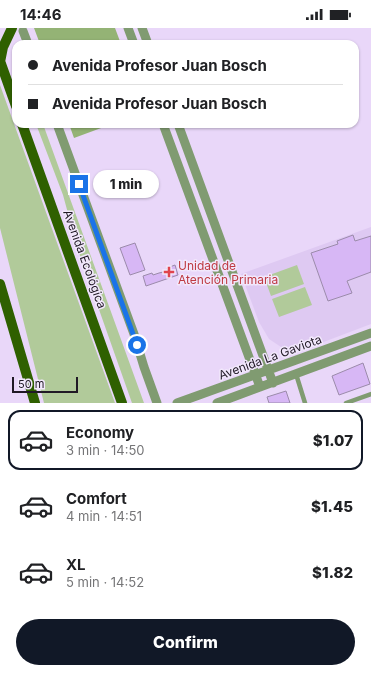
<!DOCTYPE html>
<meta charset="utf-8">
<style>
:root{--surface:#fff;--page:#f6f6f6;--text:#202124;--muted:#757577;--line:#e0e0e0;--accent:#111827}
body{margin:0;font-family:Inter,sans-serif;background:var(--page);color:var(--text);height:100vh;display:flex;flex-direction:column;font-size:15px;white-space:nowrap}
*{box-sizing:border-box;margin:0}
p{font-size:13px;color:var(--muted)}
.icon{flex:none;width:22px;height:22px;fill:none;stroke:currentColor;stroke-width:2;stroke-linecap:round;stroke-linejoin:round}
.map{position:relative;height:375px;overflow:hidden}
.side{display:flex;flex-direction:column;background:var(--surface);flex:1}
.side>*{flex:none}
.banner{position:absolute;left:12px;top:12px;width:347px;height:88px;border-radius:12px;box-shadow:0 1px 3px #0004;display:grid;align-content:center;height:88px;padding:0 16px;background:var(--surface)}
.scale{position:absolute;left:12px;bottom:10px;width:66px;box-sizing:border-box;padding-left:4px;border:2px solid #201925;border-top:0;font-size:11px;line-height:14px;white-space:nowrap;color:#201925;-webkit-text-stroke:3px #f2e8fc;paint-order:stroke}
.end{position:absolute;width:18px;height:18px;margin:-9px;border:5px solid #1a73e8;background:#fff;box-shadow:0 0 0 2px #fff}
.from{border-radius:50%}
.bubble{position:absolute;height:28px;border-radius:14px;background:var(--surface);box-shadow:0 1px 3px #0004;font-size:13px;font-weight:800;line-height:28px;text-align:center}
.banner b{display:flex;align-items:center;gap:14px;height:38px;font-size:15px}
.banner b+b{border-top:1px solid var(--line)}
.banner i{width:10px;height:10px;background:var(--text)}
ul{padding:7px 0 0;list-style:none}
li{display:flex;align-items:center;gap:12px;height:60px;margin:0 8px 6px;padding:0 8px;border:2px solid transparent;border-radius:12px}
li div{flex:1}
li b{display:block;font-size:15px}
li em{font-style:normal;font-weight:800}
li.on{border-color:var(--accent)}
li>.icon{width:36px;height:36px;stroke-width:1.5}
.button{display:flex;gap:8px;margin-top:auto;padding:8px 16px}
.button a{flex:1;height:46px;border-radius:24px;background:var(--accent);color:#fff;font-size:16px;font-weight:800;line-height:46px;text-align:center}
.status{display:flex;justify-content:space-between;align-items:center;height:28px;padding:0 20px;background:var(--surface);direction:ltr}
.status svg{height:11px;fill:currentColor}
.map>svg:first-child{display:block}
.built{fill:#dec9f2}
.green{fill:#b1ca9a}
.forest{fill:#94b375}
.building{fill:#d7b7f5;stroke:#9b8baa}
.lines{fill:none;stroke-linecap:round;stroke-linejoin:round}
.service{stroke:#809b71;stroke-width:4.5}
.minor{stroke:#809b71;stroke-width:9}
.primary{stroke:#2f6000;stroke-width:10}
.route{stroke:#1a73e8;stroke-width:5}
.health-dot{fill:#e0444e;stroke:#f2e8fc;stroke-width:1.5}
.labels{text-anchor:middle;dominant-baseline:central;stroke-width:3;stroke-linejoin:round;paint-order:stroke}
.street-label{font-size:12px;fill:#201925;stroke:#f2e8fc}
.health-label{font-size:12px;fill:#be3a42;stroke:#f2e8fc;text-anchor:start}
</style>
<div class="status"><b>14:46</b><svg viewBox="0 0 49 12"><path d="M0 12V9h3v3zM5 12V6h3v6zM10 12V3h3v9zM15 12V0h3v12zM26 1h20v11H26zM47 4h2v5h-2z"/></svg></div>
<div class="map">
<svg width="371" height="375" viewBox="0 0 371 375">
<rect width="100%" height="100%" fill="#e9d7f9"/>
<path class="built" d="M371,199V296L313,318L295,321L281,319L269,311L259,294L241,246Z"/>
<path class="green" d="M0,57L115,375H44L0,200Z
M36,96H43L144,375H132L78,222L63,167Z
M297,237L304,256L271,268L264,249Z
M305,259L312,277L279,289L272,271Z"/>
<path class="forest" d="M34,0H115L121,16H40Z
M69,96H112L74,110Z"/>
<path class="building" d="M353,207L355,213L371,208V244L347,253L352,265L328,273L311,225L338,216L337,213Z
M135,215L145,242L130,247L120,220Z
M175,237L178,247L146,258L143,248L152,245L153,247L159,245L167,243V240Z
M363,335L370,356L339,367L332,348Z
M286,363L290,375H269L267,369Z"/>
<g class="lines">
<path class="service" d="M296,346L305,375
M346,375L371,366"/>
<path class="minor" d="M128,0L134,16
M142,0L148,16
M23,3L28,16
M57,96L134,306L144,339L157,375
M163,96L260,359
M178,96L273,355
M177,375L371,305
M217,375L371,318"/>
<path class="primary" d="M0,33L16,78
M0,34L3,19L12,0
M22,96L122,375
M0,256L35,375"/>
</g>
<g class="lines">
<path class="route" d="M79,156L137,317"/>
</g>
<path class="health-dot" d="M167 238h4v4h4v4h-4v4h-4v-4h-4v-4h4z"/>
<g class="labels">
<g class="street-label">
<text transform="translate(85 231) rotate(70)">Avenida Ecológica</text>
<text transform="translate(270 329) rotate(-20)">Avenida La Gaviota</text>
</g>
<g class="health-label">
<text x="178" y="237">Unidad de<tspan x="178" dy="14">Atención Primaria</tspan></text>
</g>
</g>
</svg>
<div class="scale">50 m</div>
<i class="end from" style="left:137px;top:317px"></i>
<i class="end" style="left:79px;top:156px"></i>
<div class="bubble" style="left:93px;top:142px;width:66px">1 min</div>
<div class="banner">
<b><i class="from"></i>Avenida Profesor Juan Bosch</b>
<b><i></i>Avenida Profesor Juan Bosch</b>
</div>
</div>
<section class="side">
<ul>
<li class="on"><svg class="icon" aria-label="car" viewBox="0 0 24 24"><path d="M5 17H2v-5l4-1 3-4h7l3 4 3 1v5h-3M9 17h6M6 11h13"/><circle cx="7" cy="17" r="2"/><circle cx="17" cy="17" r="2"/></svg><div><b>Economy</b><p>3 min · 14:50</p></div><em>$1.07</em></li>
<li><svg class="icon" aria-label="car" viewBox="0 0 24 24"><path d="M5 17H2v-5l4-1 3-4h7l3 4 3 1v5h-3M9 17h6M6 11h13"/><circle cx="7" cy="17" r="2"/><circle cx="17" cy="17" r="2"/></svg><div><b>Comfort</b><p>4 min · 14:51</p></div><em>$1.45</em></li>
<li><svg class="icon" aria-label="car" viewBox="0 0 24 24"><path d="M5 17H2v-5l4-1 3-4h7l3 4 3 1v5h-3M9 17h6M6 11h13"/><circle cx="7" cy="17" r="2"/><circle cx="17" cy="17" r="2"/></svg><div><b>XL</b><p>5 min · 14:52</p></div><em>$1.82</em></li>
</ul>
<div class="button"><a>Confirm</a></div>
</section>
